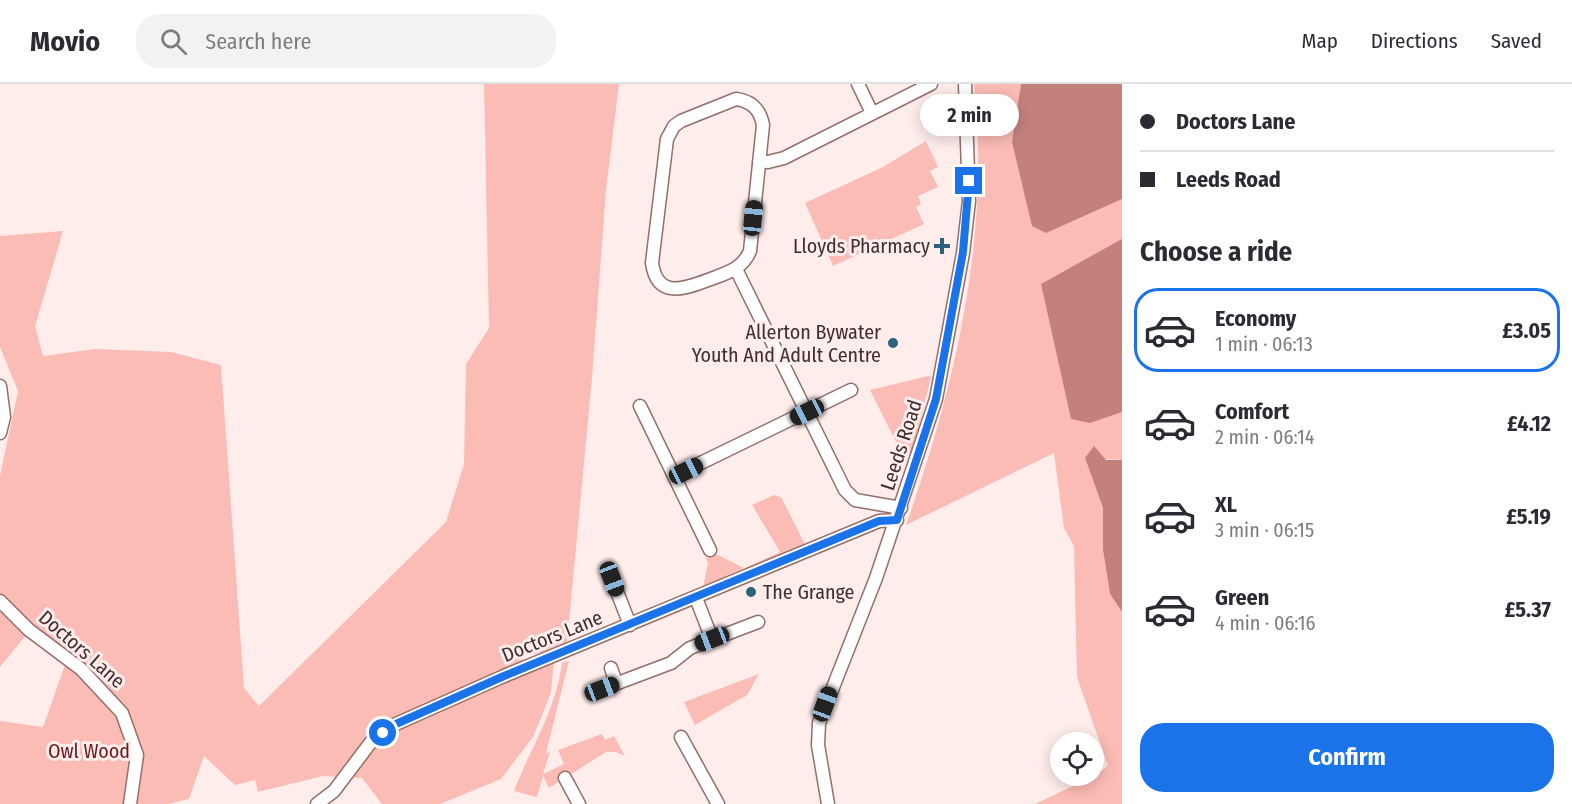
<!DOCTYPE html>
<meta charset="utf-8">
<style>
:root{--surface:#fff;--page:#f2f2f3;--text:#2b2b33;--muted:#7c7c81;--line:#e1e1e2;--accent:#1a73e8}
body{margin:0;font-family:"Fira Sans Condensed",sans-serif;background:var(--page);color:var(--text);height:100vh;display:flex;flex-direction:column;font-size:22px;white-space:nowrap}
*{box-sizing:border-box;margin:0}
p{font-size:20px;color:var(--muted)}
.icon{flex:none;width:33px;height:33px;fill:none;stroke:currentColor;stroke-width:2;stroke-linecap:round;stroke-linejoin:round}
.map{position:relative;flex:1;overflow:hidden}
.details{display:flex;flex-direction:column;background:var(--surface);width:450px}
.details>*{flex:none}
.top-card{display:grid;align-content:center;height:132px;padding:0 18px;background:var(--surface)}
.tools{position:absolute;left:1050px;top:648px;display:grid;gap:12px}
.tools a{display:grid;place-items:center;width:54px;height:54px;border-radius:50%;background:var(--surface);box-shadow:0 3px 15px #0003;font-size:30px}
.end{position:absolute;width:27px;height:27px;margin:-14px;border:8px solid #1a73e8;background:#fff;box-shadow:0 0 0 3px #fff}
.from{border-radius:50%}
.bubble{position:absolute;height:42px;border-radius:21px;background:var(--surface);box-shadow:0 3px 15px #0003;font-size:20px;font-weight:700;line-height:42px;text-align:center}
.car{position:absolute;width:18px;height:36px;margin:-18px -9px;border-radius:8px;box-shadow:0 0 4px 2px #0007;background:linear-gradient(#222 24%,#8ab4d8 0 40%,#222 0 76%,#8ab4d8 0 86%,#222 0)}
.top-card b{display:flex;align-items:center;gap:21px;height:57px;font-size:22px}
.top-card b+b{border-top:2px solid var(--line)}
.top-card i{width:15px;height:15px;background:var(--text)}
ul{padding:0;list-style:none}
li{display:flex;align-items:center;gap:18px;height:84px;margin:0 12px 9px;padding:0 6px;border:3px solid transparent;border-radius:24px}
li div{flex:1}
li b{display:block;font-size:22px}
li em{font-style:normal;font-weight:700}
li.current{border-color:var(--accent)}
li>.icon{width:54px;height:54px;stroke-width:1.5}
h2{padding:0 18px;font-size:27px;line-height:72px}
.button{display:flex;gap:12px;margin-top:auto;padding:12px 18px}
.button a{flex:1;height:69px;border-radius:24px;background:var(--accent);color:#fff;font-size:24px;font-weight:700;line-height:69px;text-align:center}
header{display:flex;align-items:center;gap:36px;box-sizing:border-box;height:84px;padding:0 30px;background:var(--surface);border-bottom:2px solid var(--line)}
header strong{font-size:28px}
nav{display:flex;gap:33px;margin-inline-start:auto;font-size:21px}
.search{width:420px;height:54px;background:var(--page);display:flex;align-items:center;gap:15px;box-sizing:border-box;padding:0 21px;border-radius:24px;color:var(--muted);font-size:22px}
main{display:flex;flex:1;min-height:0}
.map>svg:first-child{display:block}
.green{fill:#fcbcb6}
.water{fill:#c4817c}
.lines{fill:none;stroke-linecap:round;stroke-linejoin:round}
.minor-casing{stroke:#936e6b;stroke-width:15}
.minor{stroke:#fff;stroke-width:12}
.route{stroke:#1a73e8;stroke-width:8}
.poi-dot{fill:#2c617d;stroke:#feedeb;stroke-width:2}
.labels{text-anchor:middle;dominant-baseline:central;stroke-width:6;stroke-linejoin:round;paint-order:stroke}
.poi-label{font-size:20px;fill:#3f2f2e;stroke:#feedeb;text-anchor:end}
.street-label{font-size:20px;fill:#3f2f2e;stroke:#feedeb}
.park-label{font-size:20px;fill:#6c1b1d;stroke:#feedeb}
</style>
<header>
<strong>Movio</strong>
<div class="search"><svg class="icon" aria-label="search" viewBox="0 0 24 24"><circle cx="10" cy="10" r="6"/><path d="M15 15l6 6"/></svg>Search here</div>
<nav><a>Map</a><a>Directions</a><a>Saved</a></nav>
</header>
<main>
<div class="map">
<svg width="1122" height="720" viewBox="0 0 1122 720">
<rect width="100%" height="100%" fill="#feedeb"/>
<path class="green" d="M484,0H619L606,106L592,294L567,559L604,545L556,568L523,571L521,582L554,576L551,608L541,634L533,653L501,695L440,720H382L362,694L323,692L258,708L255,696L235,701L204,672L189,715L168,720H0V637L43,643L65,581L0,510V392L18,307L0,263V152L63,147L35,242L43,272L96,265L171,268L221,281L244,604L259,622L446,438L464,380L466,280L489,244Z
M974,0H1122V376L1085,374L1103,424V466L1110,510L1122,528V720H1035L1094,692L1108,682L1077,593L1074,462L1064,444L1054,369L906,441C946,328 978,203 978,82C979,55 976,27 974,0Z
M926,57L938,83L930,87L938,103L918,112L921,120L916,123L924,140L833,182L805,119L883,83Z
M928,292L931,293L912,370L900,366L870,306Z
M774,411L781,413L806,462L747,488L745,484L780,468L752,421Z
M716,470L744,484L703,503L708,479L706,474Z
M0,521L28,549L0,583Z
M569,577L546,669L550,668L543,690L564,680L558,666L602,650L605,656L614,652L625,672L616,668H606L549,704L543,692L537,713L514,707C532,660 554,632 562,579Z
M759,590L747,611L695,641L684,618Z"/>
<path class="water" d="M1021,0H1122V115L1046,149L1032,142L1012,58Z
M1122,155V328L1090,339L1071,335L1041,200Z
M1094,362L1106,376H1122V528L1110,510L1103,466V424L1085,374Z"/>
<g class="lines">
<defs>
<path id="minor" d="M858,0L872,29
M736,15C751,17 760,25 763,41L750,167C742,186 726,189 708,196C684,205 657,215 652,179L667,55L674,42L681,37Z
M759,77L768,78L784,74L931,0
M736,185L845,406L855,416L901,424
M0,302L4,333L0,349
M640,322L710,466
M674,392L851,306
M612,495L630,541
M696,514L712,555
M0,517L29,546L81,585L122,629L137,671L130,720
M611,584L616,599
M602,605L671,579L690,564L758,538
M681,653L718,720
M565,694L579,720
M317,720L334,707L371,658L396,640L504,592L879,437L897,436
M828,720L818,661L819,639L876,494L936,315L963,169L969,117L965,0"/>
</defs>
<use href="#minor" class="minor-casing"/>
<use href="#minor" class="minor"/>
</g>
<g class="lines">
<path class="route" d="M383,649L396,640L504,592L879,437L897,436L936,315L963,168L969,97"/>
</g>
<g class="poi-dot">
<path d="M939 153h6v6h6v6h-6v6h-6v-6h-6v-6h6z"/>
<circle cx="893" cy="259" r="6"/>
<circle cx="751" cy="508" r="6"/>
</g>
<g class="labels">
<g class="poi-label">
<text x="930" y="162">Lloyds Pharmacy</text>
<text x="881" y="248">Allerton Bywater<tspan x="881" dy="23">Youth And Adult Centre</tspan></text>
<text x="763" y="508" text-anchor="start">The Grange</text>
</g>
<g class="street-label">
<text transform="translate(901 361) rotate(-72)">Leeds Road</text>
<text transform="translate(552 552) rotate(-22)">Doctors Lane</text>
<text transform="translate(82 565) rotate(41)">Doctors Lane</text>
</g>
<g class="park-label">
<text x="89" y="667">Owl Wood</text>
</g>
</g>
</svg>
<div class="tools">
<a><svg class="icon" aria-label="locate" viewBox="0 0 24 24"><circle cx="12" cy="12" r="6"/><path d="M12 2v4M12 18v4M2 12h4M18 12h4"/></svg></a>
</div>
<i class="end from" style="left:383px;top:649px"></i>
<i class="end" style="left:969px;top:97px"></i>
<div class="bubble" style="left:920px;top:10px;width:99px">2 min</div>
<i class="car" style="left:753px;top:134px;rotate:6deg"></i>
<i class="car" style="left:807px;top:328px;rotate:244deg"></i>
<i class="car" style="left:686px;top:387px;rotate:64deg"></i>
<i class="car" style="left:612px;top:495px;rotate:159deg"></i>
<i class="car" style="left:712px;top:555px;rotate:249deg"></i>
<i class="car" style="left:602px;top:605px;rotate:69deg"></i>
<i class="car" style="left:825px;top:620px;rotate:20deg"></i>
</div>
<section class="details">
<div class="top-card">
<b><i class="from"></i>Doctors Lane</b>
<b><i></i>Leeds Road</b>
</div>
<h2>Choose a ride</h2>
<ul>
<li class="current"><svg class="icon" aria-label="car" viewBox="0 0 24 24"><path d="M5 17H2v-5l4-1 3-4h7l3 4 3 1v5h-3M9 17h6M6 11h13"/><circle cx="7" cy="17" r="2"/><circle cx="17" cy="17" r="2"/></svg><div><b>Economy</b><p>1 min · 06:13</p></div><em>£3.05</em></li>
<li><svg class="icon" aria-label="car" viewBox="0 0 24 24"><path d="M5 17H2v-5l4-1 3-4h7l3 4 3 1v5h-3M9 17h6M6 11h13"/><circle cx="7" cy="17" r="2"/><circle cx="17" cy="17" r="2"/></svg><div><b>Comfort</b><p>2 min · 06:14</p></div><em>£4.12</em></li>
<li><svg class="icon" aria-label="car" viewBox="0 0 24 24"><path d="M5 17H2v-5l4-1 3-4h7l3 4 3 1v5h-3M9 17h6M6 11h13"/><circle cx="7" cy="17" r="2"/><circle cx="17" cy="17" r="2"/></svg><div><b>XL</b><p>3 min · 06:15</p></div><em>£5.19</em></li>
<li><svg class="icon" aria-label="car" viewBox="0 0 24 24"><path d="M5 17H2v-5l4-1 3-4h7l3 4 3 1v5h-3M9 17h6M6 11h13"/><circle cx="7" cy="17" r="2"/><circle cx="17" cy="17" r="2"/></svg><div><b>Green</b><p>4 min · 06:16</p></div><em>£5.37</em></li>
</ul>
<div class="button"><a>Confirm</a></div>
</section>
</main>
